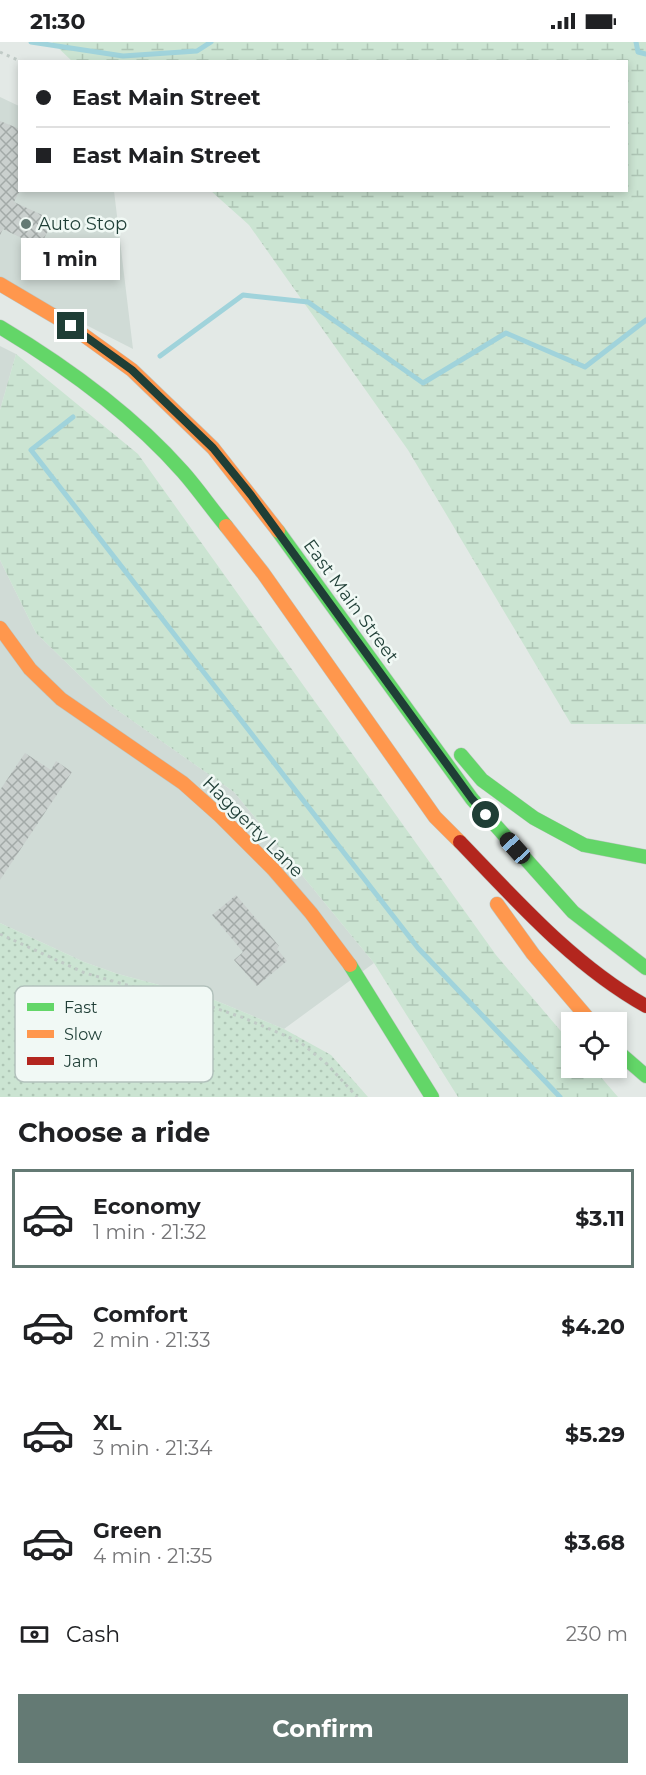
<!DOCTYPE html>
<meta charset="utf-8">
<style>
:root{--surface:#fff;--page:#f2f2f2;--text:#202124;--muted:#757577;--line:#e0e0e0;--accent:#647a74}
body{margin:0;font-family:Montserrat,sans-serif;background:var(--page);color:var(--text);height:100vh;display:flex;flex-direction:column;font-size:22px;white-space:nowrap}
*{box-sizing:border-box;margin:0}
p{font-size:20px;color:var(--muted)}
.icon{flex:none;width:33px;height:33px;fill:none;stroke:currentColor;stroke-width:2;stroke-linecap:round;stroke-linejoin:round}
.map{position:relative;height:1055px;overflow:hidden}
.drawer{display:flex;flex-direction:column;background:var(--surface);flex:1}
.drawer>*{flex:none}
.hud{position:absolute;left:18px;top:18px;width:610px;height:132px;border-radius:0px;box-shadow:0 3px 9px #0003;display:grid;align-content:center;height:132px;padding:0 18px;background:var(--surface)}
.fabs{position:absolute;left:561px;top:970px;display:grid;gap:12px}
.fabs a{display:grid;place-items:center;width:66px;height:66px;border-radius:0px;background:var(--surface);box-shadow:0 3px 9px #0003;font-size:30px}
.end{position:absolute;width:27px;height:27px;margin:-14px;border:8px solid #1f3e36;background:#fff;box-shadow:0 0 0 3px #fff}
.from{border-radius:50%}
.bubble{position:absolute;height:42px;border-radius:0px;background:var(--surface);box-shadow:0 3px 9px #0003;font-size:20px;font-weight:700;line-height:42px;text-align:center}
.car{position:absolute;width:18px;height:36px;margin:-18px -9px;border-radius:8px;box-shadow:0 0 4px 2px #0007;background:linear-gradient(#222 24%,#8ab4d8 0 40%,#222 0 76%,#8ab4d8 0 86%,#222 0)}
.hud b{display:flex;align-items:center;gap:21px;height:57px;font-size:22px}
.hud b+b{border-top:2px solid var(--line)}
.hud i{width:15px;height:15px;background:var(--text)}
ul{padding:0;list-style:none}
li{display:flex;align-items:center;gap:18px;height:99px;margin:0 12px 9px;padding:0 6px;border:3px solid transparent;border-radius:0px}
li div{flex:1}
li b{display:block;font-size:22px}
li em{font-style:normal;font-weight:700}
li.active{border-color:var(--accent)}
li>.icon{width:54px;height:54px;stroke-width:1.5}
h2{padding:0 18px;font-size:27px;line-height:72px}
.pay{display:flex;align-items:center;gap:15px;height:66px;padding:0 18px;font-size:22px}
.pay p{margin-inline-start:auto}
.action{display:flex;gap:12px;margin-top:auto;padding:12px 18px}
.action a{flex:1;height:69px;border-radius:0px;background:var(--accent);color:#fff;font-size:24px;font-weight:700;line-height:69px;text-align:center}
.status{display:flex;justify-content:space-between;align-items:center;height:42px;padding:0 30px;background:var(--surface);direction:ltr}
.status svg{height:16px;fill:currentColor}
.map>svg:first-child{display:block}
.built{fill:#d0dbd6}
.wetland{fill:url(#wetland-marsh)}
.park{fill:url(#park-dots)}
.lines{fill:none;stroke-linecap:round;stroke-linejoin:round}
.stream{stroke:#a0d3db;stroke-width:5}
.building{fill:url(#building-cross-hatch)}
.fast-casing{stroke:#bec7c3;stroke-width:15}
.slow-casing{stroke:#bec7c3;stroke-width:15}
.jam-casing{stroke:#bec7c3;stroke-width:15}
.path{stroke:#c0cac6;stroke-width:3;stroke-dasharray:3 4.5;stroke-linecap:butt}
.fast{stroke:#63d668;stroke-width:14}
.slow{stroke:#ff974d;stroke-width:14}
.jam{stroke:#b3261e;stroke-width:14}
.route{stroke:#1f3e36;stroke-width:8}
.poi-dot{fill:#647a74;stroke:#f1f9f5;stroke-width:2}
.labels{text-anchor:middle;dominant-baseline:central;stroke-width:5;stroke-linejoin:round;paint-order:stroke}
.poi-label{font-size:18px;fill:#1f3e36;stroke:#f1f9f5;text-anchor:start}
.street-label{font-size:18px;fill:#1f3e36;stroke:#f1f9f5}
.key{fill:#f1f9f5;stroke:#b2c1bc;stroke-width:1.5}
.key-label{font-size:16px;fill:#1f3e36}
</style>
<div class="status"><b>21:30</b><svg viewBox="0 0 49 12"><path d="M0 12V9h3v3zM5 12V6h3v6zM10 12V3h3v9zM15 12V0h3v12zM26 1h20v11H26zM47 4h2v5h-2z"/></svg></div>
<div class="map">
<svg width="646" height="1055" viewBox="0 0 646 1055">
<defs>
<pattern id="wetland-marsh" width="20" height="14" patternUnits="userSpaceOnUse" patternTransform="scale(1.5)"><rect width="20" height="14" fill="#cbe4d2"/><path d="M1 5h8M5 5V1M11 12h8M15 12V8" fill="none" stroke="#aec5b5"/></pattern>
<pattern id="park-dots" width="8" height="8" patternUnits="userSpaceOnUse" patternTransform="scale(1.5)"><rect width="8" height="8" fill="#cbe4d2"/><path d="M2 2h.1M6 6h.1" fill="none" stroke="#aec5b5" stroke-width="1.8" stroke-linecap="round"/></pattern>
<pattern id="building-cross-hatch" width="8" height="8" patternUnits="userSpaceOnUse" patternTransform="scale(1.5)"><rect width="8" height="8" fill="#cad0ce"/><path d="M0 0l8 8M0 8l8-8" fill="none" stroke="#a3aaa8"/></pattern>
</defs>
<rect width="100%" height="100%" fill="#e3e9e6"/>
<path class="built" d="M0,55L19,64L20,148L114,149L133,307L0,239Z
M0,304L16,312L0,368Z
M0,518L36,591L110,663L234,750L374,921L284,987L212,957L118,932L84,920L0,881Z"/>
<path class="wetland" d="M52,0H646V682H571L408,408L249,183L211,149L627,148V20H73Z
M16,312L138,412L496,913L571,1001L572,1026H593L618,1055H458L374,921L234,750L110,663L36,591L0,518V368Z"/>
<path class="park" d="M0,881L84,920L118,932L212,957L284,987L331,1013L368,1055H0Z"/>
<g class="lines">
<path class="stream" d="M31,0L123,14L197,9L211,0
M636,0L638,10L646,12
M160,314L243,253L308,260L423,341L506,291L585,325L646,278
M73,375L31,408L418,906L560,1055"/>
</g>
<path class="building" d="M0,79L20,87V148L14,160L53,178L40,205L3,187L0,193Z
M25,711L51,728L56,719L72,730L0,838V748Z
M236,853L279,904L277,907L287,919L257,944L234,918L243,910L212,873Z"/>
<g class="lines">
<defs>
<path id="fast" d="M0,285C67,325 131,371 183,430C198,447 211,466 226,484
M278,489L472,757L573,870L646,926
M461,713L482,738L534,776L584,803L646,815
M350,923L432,1055
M616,1008L646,1034"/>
<path id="slow" d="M0,242L71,284L132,328L213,406L278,489
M226,484L263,531L435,775L460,800
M0,586L30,627L61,657L183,741L220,774L273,827L311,871L350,923
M497,862L533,912L592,981"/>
<path id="jam" d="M460,800C517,859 573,923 646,964"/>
</defs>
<use href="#fast" class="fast-casing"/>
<use href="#slow" class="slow-casing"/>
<use href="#jam" class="jam-casing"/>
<path class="path" d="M0,10L22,20
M0,892L85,931L151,950L198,960L244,976L300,1000L327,1022L357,1055"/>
<use href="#fast" class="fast"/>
<use href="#slow" class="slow"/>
<use href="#jam" class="jam"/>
</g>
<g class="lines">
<path class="route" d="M71,284L132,328L213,406L251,453L472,757L486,773"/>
</g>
<circle class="poi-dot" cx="26" cy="182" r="6"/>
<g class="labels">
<g class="poi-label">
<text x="38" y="182">Auto Stop</text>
</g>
<g class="street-label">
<text transform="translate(351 559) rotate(54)">East Main Street</text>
<text transform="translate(253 785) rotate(45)">Haggerty Lane</text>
</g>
</g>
<rect x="15" y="944" width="198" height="96" rx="9" class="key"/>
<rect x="27" y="961" width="27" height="8" fill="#63d668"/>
<rect x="27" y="988" width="27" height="8" fill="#ff974d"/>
<rect x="27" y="1015" width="27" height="8" fill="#b3261e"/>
<g class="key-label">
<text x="64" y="971">Fast</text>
<text x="64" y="998">Slow</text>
<text x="64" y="1025">Jam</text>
</g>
</svg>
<div class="fabs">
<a><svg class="icon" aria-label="locate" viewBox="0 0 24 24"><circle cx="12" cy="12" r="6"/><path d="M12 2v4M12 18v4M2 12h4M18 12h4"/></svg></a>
</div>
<i class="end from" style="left:486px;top:773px"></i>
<i class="end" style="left:71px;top:284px"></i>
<div class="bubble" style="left:21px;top:196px;width:99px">1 min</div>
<i class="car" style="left:515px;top:806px;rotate:318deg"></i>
<div class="hud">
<b><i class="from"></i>East Main Street</b>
<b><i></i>East Main Street</b>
</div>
</div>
<section class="drawer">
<h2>Choose a ride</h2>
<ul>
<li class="active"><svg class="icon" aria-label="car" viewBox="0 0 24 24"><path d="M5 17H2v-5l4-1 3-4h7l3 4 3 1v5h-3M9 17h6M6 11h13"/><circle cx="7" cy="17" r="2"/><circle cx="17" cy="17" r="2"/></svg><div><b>Economy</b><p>1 min · 21:32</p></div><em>$3.11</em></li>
<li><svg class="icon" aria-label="car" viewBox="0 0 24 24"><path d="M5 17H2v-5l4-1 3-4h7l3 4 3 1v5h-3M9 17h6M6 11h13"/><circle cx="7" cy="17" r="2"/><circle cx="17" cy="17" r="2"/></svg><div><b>Comfort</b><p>2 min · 21:33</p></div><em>$4.20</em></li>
<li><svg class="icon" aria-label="car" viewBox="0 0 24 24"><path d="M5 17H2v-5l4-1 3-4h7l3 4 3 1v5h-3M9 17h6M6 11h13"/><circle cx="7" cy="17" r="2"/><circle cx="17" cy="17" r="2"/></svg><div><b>XL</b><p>3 min · 21:34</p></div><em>$5.29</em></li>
<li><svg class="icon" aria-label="car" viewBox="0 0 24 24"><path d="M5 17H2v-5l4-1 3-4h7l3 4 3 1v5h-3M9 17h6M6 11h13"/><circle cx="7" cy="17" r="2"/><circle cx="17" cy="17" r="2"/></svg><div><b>Green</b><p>4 min · 21:35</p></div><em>$3.68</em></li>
</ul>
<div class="pay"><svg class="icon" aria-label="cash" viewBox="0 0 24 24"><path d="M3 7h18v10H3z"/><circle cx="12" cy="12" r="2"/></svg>Cash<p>230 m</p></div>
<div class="action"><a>Confirm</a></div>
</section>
